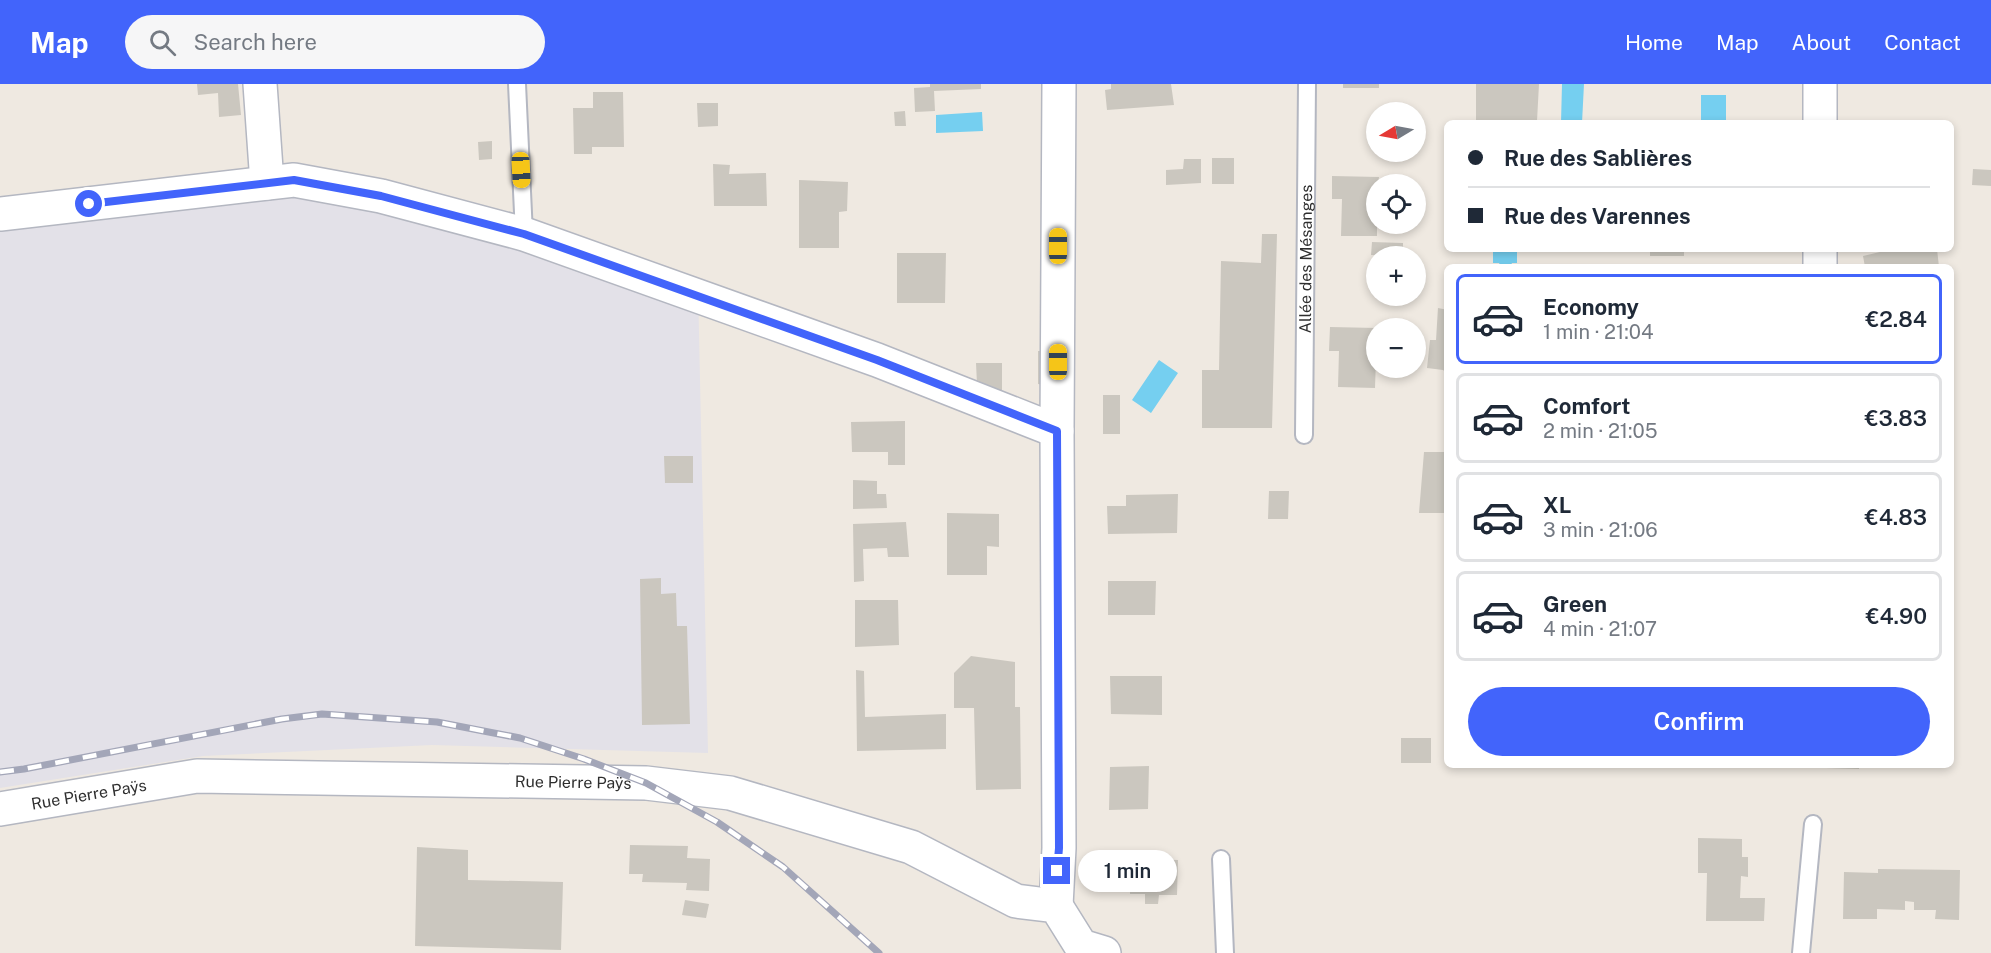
<!DOCTYPE html>
<meta charset="utf-8">
<style>
:root{--surface:#fff;--page:#f6f6f7;--text:#1f2937;--muted:#747a83;--line:#e0e1e3;--accent:#4264fb}
body{margin:0;font-family:"Public Sans",sans-serif;background:var(--page);color:var(--text);height:100vh;display:flex;flex-direction:column;font-size:22px;white-space:nowrap}
*{box-sizing:border-box;margin:0}
p{font-size:20px;color:var(--muted)}
.icon{flex:none;width:33px;height:33px;fill:none;stroke:currentColor;stroke-width:2;stroke-linecap:round;stroke-linejoin:round}
.map{position:relative;flex:1;overflow:hidden}
.panel{position:absolute;left:1444px;top:180px;width:510px;height:504px;display:flex;flex-direction:column;background:var(--surface);border-radius:9px;box-shadow:0 3px 9px #0003}
.panel>*{flex:none}
.banner{position:absolute;left:1444px;top:36px;width:510px;height:132px;border-radius:9px;box-shadow:0 3px 9px #0003;display:grid;align-content:center;height:132px;padding:0 24px;background:var(--surface)}
.needle{width:39px;rotate:260deg}
.fabs{position:absolute;left:1366px;top:18px;display:grid;gap:12px}
.fabs a{display:grid;place-items:center;width:60px;height:60px;border-radius:50%;background:var(--surface);box-shadow:0 3px 9px #0003;font-size:30px}
.end{position:absolute;width:27px;height:27px;margin:-14px;border:8px solid #4264fb;background:#fff;box-shadow:0 0 0 3px #fff}
.from{border-radius:50%}
.bubble{position:absolute;height:42px;border-radius:21px;background:var(--surface);box-shadow:0 3px 9px #0003;font-size:20px;font-weight:600;line-height:42px;text-align:center}
.car{position:absolute;width:18px;height:36px;margin:-18px -9px;border-radius:8px;box-shadow:0 0 4px 2px #0007;background:linear-gradient(#f5c518 24%,#345 0 40%,#f5c518 0 76%,#345 0 86%,#f5c518 0)}
.banner b{display:flex;align-items:center;gap:21px;height:57px;font-size:22px}
.banner b+b{border-top:2px solid var(--line)}
.banner i{width:15px;height:15px;background:var(--text)}
ul{padding:10px 0 0;list-style:none}
li{display:flex;align-items:center;gap:18px;height:90px;margin:0 12px 9px;padding:0 12px;border:3px solid var(--line);border-radius:9px}
li div{flex:1}
li b{display:block;font-size:22px}
li em{font-style:normal;font-weight:600}
li.active{border-color:var(--accent)}
li>.icon{width:54px;height:54px;stroke-width:1.5}
.cta{display:flex;gap:12px;margin-top:auto;padding:12px 24px}
.cta a{flex:1;height:69px;border-radius:36px;background:var(--accent);color:#fff;font-size:24px;font-weight:600;line-height:69px;text-align:center}
header{display:flex;align-items:center;gap:36px;box-sizing:border-box;height:84px;padding:0 30px;background:var(--accent);color:#fff}
header strong{font-size:28px}
nav{display:flex;gap:33px;margin-inline-start:auto;font-size:21px}
.search{width:420px;height:54px;background:var(--page);display:flex;align-items:center;gap:15px;box-sizing:border-box;padding:0 21px;border-radius:33px;color:var(--muted);font-size:22px}
.map>svg:first-child{display:block}
.industrial{fill:#e3e1e8}
.water{fill:#75cff0}
.building{fill:#cbc7bf}
.lines{fill:none;stroke-linecap:round;stroke-linejoin:round}
.lane-casing{stroke:#b4b7c1;stroke-width:20}
.street-casing{stroke:#b4b7c1;stroke-width:36}
.lane{stroke:#fff;stroke-width:16}
.street{stroke:#fff;stroke-width:33}
.rail-casing{stroke:#a3a6b8;stroke-width:7}
.rail{stroke:#fff;stroke-width:4.5;stroke-dasharray:14;stroke-linecap:butt}
.route{stroke:#4264fb;stroke-width:8}
.labels{text-anchor:middle;dominant-baseline:central;stroke-width:5;stroke-linejoin:round;paint-order:stroke}
.street-label{font-size:16px;fill:#2e2e2e;stroke:#fff}
</style>
<header>
<strong>Map</strong>
<div class="search"><svg class="icon" aria-label="search" viewBox="0 0 24 24"><circle cx="10" cy="10" r="6"/><path d="M15 15l6 6"/></svg>Search here</div>
<nav><a>Home</a><a>Map</a><a>About</a><a>Contact</a></nav>
</header>
<div class="map">
<svg width="1991" height="869" viewBox="0 0 1991 869">
<rect width="100%" height="100%" fill="#efe9e1"/>
<path class="industrial" d="M287,85L698,202L708,669L432,661L203,672L0,704V113Z"/>
<path class="water" d="M1562,0H1584L1582,39H1561Z
M1701,11H1726V39H1701Z
M982,28L983,47L936,49V31Z
M1493,165H1517V179H1512L1510,183H1501L1499,179H1493Z
M1159,276L1178,289L1151,329L1132,316Z"/>
<path class="building" d="M197,0H238L241,31L219,33L218,9L198,11Z
M930,0H981V5L934,7L935,27L915,28L914,4L930,3Z
M1111,0H1171L1174,21L1107,26L1105,6L1111,5Z
M1343,0H1379V4H1343Z
M1476,0H1539L1537,37L1476,36Z
M593,8H623L624,63H592V70H574L573,24H593Z
M697,19H718V42L698,43Z
M905,27L906,42H895L894,28Z
M492,57V75L479,76L478,58Z
M1212,74H1234V100H1212Z
M1184,75H1201V99L1166,101V86L1183,85Z
M713,80L730,81L729,90L766,89L767,122H714Z
M1973,85L1991,86V102L1972,101Z
M1332,92L1379,93L1378,100H1377V152H1341L1342,115H1332Z
M799,96L848,98L847,127L839,128V164H799Z
M1262,150H1277L1272,344H1202V286H1219L1221,177L1261,179Z
M1372,158L1403,159V172L1371,171Z
M1650,165H1684V172H1650Z
M1880,165H1937L1939,183H1865L1863,172L1880,168Z
M897,169H946L945,219H897Z
M1438,224L1448,226V290L1443,286L1427,284L1430,256H1436Z
M1330,243L1377,244L1375,304L1338,303L1339,267H1329Z
M1038,267H1050L1051,302L1038,300Z
M976,279H1002V309L977,300Z
M1103,311H1120V350H1103Z
M905,337V381H888V368H852L851,338Z
M1424,368H1448V429H1419Z
M664,372H693V399H665Z
M853,396L877,397V410H886L887,424L853,425Z
M1269,407H1289L1288,435H1268Z
M1178,410L1177,449L1108,450L1107,422H1126V411Z
M947,429L999,430V463L987,462V491H947Z
M906,438L909,473H888L887,464L863,465L864,497L854,498L853,440Z
M661,494V510L676,509L677,542H687L690,640L642,641L640,495Z
M1108,497H1156L1155,531H1108Z
M855,516H898L899,561L855,563Z
M971,572L1015,578V623H1020L1021,705L976,706L974,624H954V589Z
M856,586L864,587L865,633L946,630V665L857,667Z
M1110,592H1162V631L1111,630Z
M1401,654H1431V679H1401Z
M1826,681H1859V685L1826,684Z
M1889,681H1909V684H1889Z
M1149,682L1148,725L1109,726L1110,683Z
M1698,754L1742,755V773H1748V793L1741,792L1740,814H1765L1764,837H1706L1707,789H1698Z
M630,761L688,762L687,774L710,775L709,807L686,806L687,799L642,798L643,790H629Z
M417,763L468,766V796L563,798L561,866L415,862Z
M1130,775L1178,776L1177,811H1159L1158,820H1145V810H1130Z
M1878,785L1960,786L1959,836L1935,835L1936,826H1914V818L1905,817V826L1877,825V835H1843L1844,788L1878,789Z
M685,816L709,820L706,834L682,831Z"/>
<g class="lines">
<defs>
<g id="lane">
<path d="M517,0L524,150"/>
<path id="s1" d="M1304,351L1307,0"/>
<path d="M1221,775L1225,869"/>
<path d="M1801,869L1813,740"/>
</g>
<g id="street">
<path d="M260,0L267,99"/>
<path d="M1820,0V39"/>
<path d="M0,130L294,96L381,112L524,150L877,276L1057,347"/>
<path d="M1820,165V183"/>
<path id="s2" d="M0,725L197,692L646,699L730,709L911,763L1016,817L1056,822L1081,862L1104,869"/>
<path d="M1056,822L1059,764L1057,347L1059,0"/>
</g>
</defs>
<use href="#lane" class="lane-casing"/>
<use href="#street" class="street-casing"/>
<use href="#lane" class="lane"/>
<use href="#street" class="street"/>
<defs>
<path id="rail" d="M0,688L24,685L282,635L322,630L437,638L520,654L584,675L646,699L717,738L783,783L879,869"/>
</defs>
<use href="#rail" class="rail-casing"/>
<use href="#rail" class="rail"/>
</g>
<g class="lines">
<path class="route" d="M89,120L294,96L381,112L524,150L877,276L1057,347L1059,764L1057,787"/>
</g>
<g class="labels">
<g class="street-label">
<text stroke="none"><textPath href="#s1" startOffset="176">Allée des Mésanges</textPath></text>
<text stroke="none"><textPath href="#s2" startOffset="576">Rue Pierre Paÿs</textPath></text>
<text stroke="none"><textPath href="#s2" startOffset="90">Rue Pierre Paÿs</textPath></text>
</g>
</g>
</svg>
<div class="fabs">
<a><svg class="needle" viewBox="-14 -14 28 28"><path d="M0-13l5 13h-10z" fill="#e53935"/><path d="M0 13l5-13h-10z" fill="#747a83"/></svg></a>
<a><svg class="icon" aria-label="locate" viewBox="0 0 24 24"><circle cx="12" cy="12" r="6"/><path d="M12 2v4M12 18v4M2 12h4M18 12h4"/></svg></a>
<a>+</a>
<a>−</a>
</div>
<i class="end from" style="left:89px;top:120px"></i>
<i class="end" style="left:1057px;top:787px"></i>
<div class="bubble" style="left:1078px;top:766px;width:99px">1 min</div>
<i class="car" style="left:521px;top:86px;rotate:177deg"></i>
<i class="car" style="left:1058px;top:162px;rotate:0deg"></i>
<i class="car" style="left:1058px;top:278px;rotate:0deg"></i>
<div class="banner">
<b><i class="from"></i>Rue des Sablières</b>
<b><i></i>Rue des Varennes</b>
</div>
<section class="panel">
<ul>
<li class="active"><svg class="icon" aria-label="car" viewBox="0 0 24 24"><path d="M5 17H2v-5l4-1 3-4h7l3 4 3 1v5h-3M9 17h6M6 11h13"/><circle cx="7" cy="17" r="2"/><circle cx="17" cy="17" r="2"/></svg><div><b>Economy</b><p>1 min · 21:04</p></div><em>€2.84</em></li>
<li><svg class="icon" aria-label="car" viewBox="0 0 24 24"><path d="M5 17H2v-5l4-1 3-4h7l3 4 3 1v5h-3M9 17h6M6 11h13"/><circle cx="7" cy="17" r="2"/><circle cx="17" cy="17" r="2"/></svg><div><b>Comfort</b><p>2 min · 21:05</p></div><em>€3.83</em></li>
<li><svg class="icon" aria-label="car" viewBox="0 0 24 24"><path d="M5 17H2v-5l4-1 3-4h7l3 4 3 1v5h-3M9 17h6M6 11h13"/><circle cx="7" cy="17" r="2"/><circle cx="17" cy="17" r="2"/></svg><div><b>XL</b><p>3 min · 21:06</p></div><em>€4.83</em></li>
<li><svg class="icon" aria-label="car" viewBox="0 0 24 24"><path d="M5 17H2v-5l4-1 3-4h7l3 4 3 1v5h-3M9 17h6M6 11h13"/><circle cx="7" cy="17" r="2"/><circle cx="17" cy="17" r="2"/></svg><div><b>Green</b><p>4 min · 21:07</p></div><em>€4.90</em></li>
</ul>
<div class="cta"><a>Confirm</a></div>
</section>
</div>
